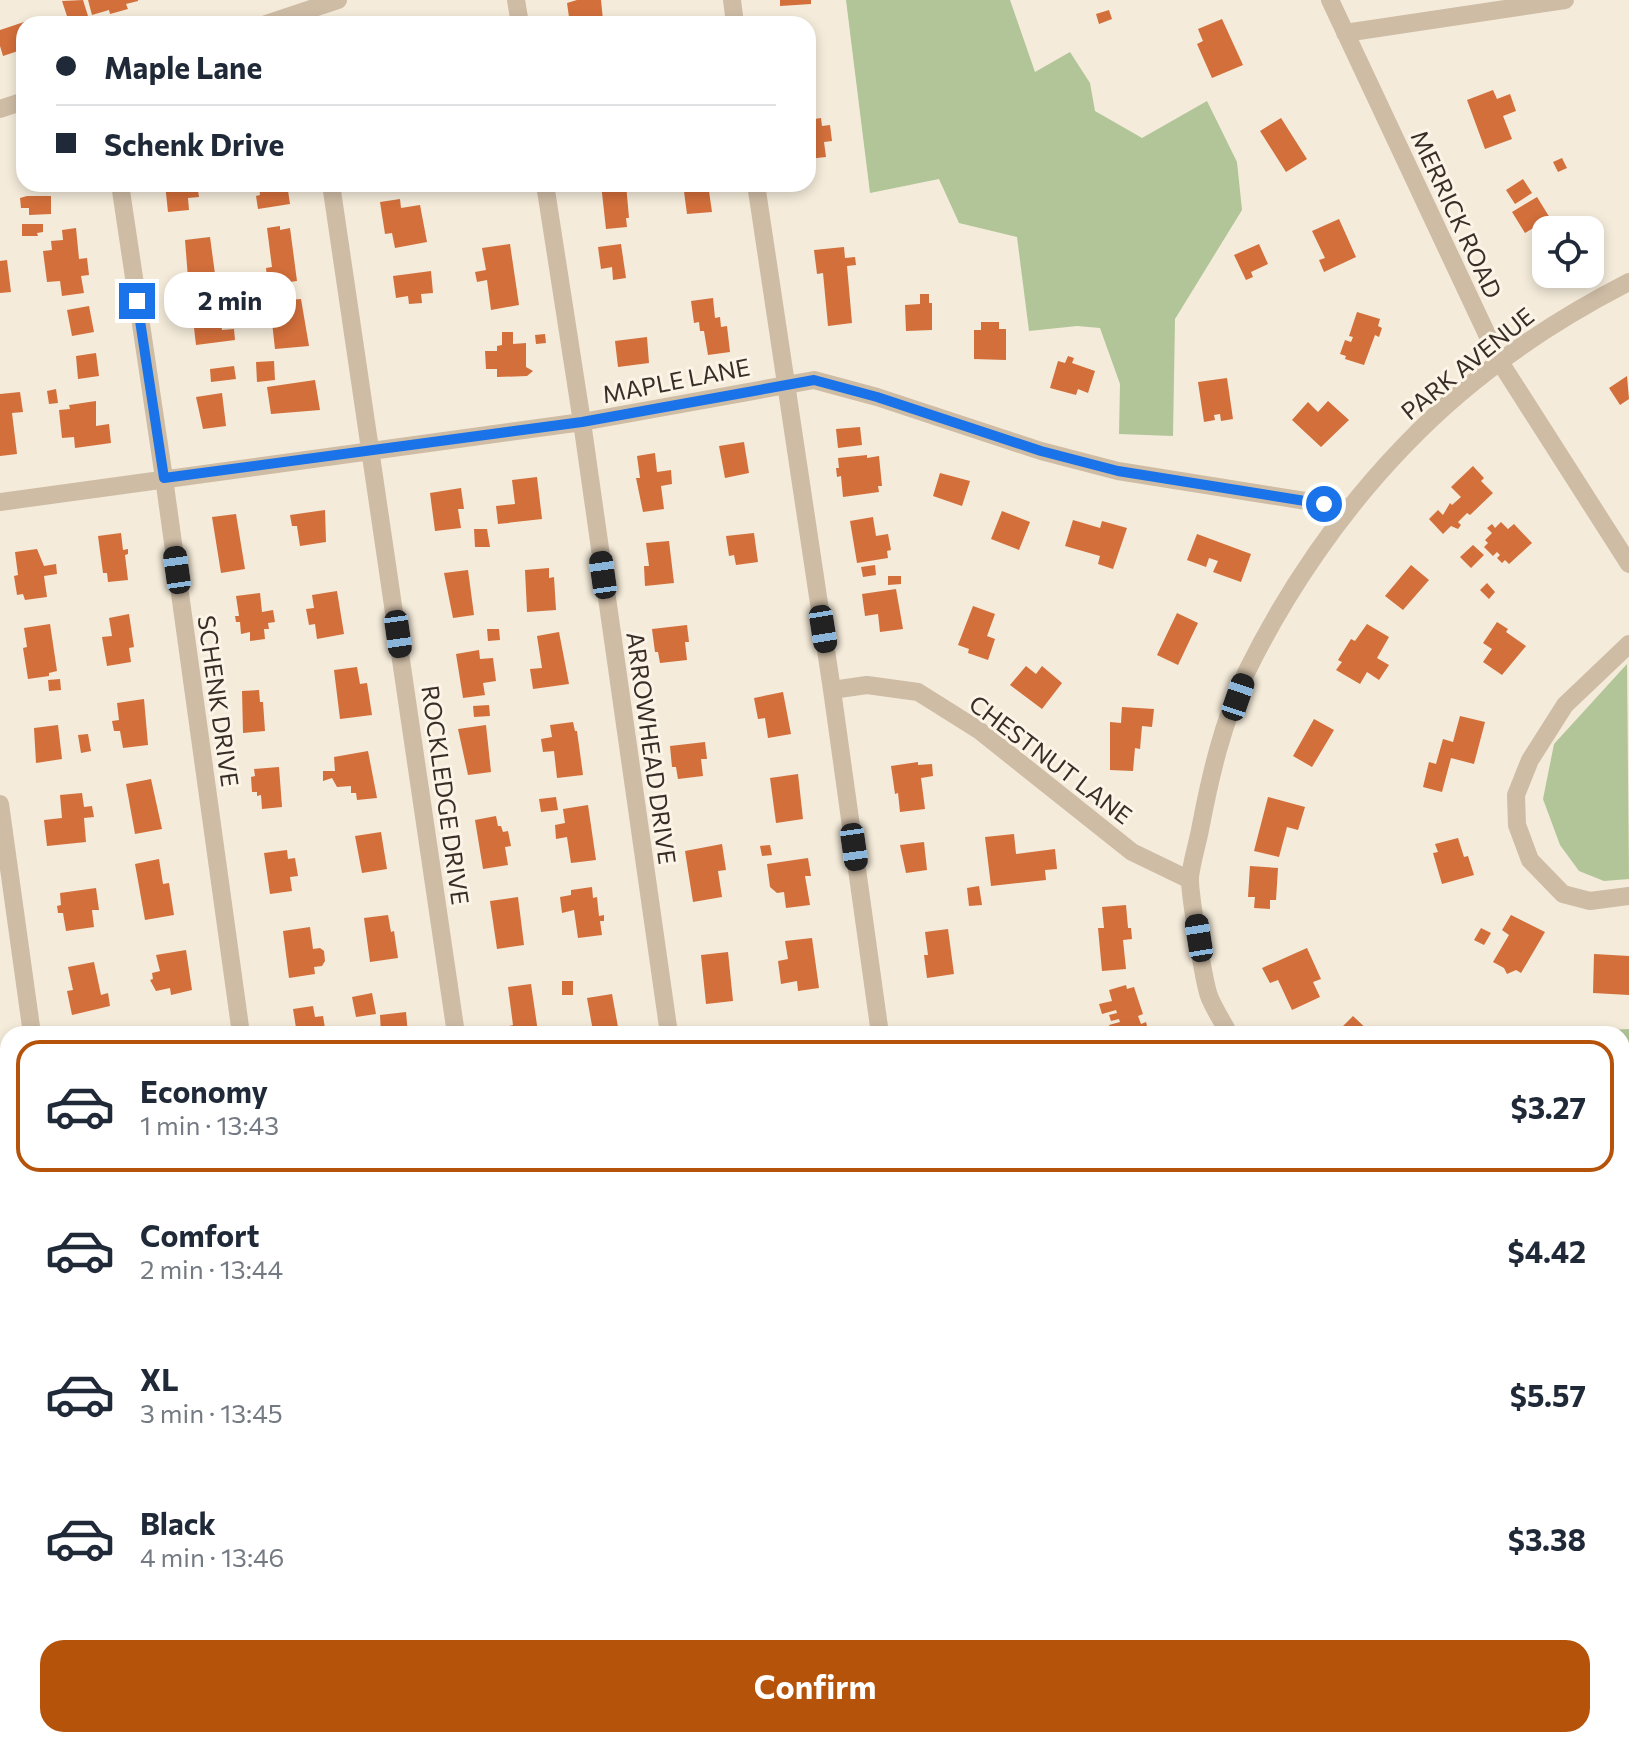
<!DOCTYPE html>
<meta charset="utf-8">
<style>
:root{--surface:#fff;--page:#f2f2f3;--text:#1f2937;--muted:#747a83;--line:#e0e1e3;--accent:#b45309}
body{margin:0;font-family:Commissioner,sans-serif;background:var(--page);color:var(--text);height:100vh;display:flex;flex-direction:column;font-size:30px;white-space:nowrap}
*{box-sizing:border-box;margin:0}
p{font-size:26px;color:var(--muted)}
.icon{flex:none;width:44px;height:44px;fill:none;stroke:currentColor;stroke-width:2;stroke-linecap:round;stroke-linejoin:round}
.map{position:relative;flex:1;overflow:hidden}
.side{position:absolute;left:0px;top:1026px;width:1630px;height:722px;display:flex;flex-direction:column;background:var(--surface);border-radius:24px 24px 0 0;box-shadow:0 4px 12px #0003}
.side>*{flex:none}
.top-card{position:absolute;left:16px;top:16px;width:800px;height:176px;border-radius:24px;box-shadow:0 4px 12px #0003;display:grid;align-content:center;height:176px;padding:0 40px;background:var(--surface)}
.buttons{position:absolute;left:1532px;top:216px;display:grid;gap:16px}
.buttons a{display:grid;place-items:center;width:72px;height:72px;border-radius:16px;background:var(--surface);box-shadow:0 4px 12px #0003;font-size:40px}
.end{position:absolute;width:36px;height:36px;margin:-18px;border:10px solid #1a73e8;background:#fff;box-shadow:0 0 0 4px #fff}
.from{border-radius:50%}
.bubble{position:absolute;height:56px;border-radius:24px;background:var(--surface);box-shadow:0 4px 12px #0003;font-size:26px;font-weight:700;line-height:56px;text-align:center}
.car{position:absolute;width:24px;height:48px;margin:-24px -12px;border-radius:10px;box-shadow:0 0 6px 2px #0007;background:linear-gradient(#222 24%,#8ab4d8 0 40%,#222 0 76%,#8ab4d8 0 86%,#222 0)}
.top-card b{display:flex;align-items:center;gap:28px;height:76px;font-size:30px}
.top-card b+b{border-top:2px solid var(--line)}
.top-card i{width:20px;height:20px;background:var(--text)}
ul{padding:14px 0 0;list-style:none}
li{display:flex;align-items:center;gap:24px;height:132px;margin:0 16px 12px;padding:0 24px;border:4px solid transparent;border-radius:24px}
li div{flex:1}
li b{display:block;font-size:30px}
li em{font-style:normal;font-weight:700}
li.selected{border-color:var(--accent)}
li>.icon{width:72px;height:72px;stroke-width:1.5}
.action{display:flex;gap:16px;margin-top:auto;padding:16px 40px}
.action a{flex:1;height:92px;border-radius:24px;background:var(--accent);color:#fff;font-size:32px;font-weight:700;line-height:92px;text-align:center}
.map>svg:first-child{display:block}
.green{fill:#b1c599}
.building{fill:#d26f3b}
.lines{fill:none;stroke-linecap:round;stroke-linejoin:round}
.minor{stroke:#cebca5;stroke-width:18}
.route{stroke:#1a73e8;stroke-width:10}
.labels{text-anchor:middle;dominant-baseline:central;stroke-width:6;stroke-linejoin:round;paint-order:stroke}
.street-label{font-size:24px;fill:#392e27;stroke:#fbf4e7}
</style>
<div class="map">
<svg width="1629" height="1747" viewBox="0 0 1629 1747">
<rect width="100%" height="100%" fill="#f4ebda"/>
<path class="green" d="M846,0H1010L1035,72L1070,52L1090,83L1095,111L1142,138L1207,101L1237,162L1242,210L1175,319L1173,436L1119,434L1120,384L1100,328L1077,326L1029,331L1017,237L959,223L939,179L870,193Z
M1627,664L1629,879L1604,881L1579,871L1560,845L1543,799L1554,744Z
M1629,1029V1047L1622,1046V1034L1547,1033Z
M1629,1206V1257L1622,1260V1207Z"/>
<path class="building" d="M83,0L88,16L69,22L62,1Z
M88,0H138V1L126,4L128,9L110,14L109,10L92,15Z
M577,0H601L603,20L570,24L567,3Z
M780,0H811V4L780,6Z
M1109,10L1112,19L1099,24L1096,14Z
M467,17L468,24H436V20Z
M33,19L35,24H24V49L3,56L0,46V30Z
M1222,19L1243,65L1212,78L1197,44L1203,41L1198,29Z
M1493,90L1497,99L1510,94L1516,111L1503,116L1512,139L1485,149L1467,100Z
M821,118L822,126L830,125L832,141L824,142L826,157L808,159V120Z
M1281,118L1307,159L1286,172L1260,131Z
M1562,158L1567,168L1558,172L1553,162Z
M1523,179L1532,193L1515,204L1506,190Z
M38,184H69L70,188L38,191Z
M165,184H197L199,197L188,198L189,210L168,212Z
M259,184H287L290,204L258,209L256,196L260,195Z
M601,184H626L629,218H626L627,227L606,229Z
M683,184H708L712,212L687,214Z
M27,196H51V214L29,215V208H21L20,198Z
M1537,197L1550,218L1525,233L1512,212Z
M400,199L401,208L420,205L427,242L395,248L392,233L385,234L380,202Z
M1339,219L1356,257L1324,272L1319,260L1325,258L1312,231Z
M22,224H43V232L37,233L38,236H22Z
M280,226V230L290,228L297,281L268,285L266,268L272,267L267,228Z
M76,228L79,259L87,258L89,275L81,276L84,293L62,296L60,281L47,282L43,251L52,250L51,241L63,240L62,230Z
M210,237L215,274L221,273L223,287L189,291L185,240Z
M510,244L519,305L491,310L487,280L477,282L475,272L486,270L482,248Z
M621,244L626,278L613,280L612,267L601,269L598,247Z
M1259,244L1268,264L1251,272L1253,277L1246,280L1234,255Z
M844,247L845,258L855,257L856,265L847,266L852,323L828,326L823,273L817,274L814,250Z
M7,260L11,292L0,293V261Z
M431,271L433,293L421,294L422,303L409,304L408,296L396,298L393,276Z
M920,294H929V303H932V330L906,331L905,305L920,304Z
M713,298L715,318L720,317L721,327L727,326L730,352L708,355L704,331H700L699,322L694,323L691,301Z
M301,299L309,346L275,349L271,313L276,312L275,301Z
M89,306L94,332L72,336L67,310Z
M1357,312L1380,319L1378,326L1382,328L1379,337L1375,335L1364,365L1345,359L1346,356L1340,354L1345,340L1351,342L1353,337L1349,336Z
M220,316L222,330L234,329L235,340L196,345L193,319Z
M981,322H999V329H1006V360L974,359V330H981Z
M502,332H513V344L526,343V367L533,371L527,376L497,377V369H486L485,351H497V346L502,345Z
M545,334L546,343L536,344L535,335Z
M647,337L649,363L618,367L615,341Z
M96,353L99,376L78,379L76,356Z
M1068,356L1074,358L1072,363L1095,371L1088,393L1078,389L1076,395L1050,388L1058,361L1065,363Z
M274,361L275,380L257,382L256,362Z
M234,366L236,379L211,382L210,369Z
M1627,376L1629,399L1620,405L1609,388Z
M1227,378L1233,419L1221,421L1220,414L1214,415L1215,420L1204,422L1198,382Z
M315,380L320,410L271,414L267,387Z
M56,389L58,403L49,404L47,391Z
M20,392L23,412L12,413L17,454L0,456V394Z
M222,393L226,426L203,429L196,397Z
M96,401V426L109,424L111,443L75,448L74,437L62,438L59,410L70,409L69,405Z
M1328,401L1349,420L1321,447L1292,420L1308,402L1318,412Z
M860,427L862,445L838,448L836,429Z
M744,442L749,473L725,478L719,446Z
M655,453L657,472L671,470L672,484L661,486L664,509L643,512L636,478H640L637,456Z
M867,455V458L879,456L882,486H878L879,492L843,497L841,476L837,477L836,468H839L838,458Z
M1473,466L1484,478L1481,481L1493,493L1470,515L1467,513L1458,522L1461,525L1458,529L1451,526L1443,534L1429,519L1438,510L1443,515L1450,503L1452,505L1461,497L1451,487Z
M940,473L970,481L962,506L933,496Z
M537,477L542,519L498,524L496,506L515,504L512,480Z
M461,488L464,509H458L461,528L435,531L430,493Z
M325,510L326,542L300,546L297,526H292L290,515Z
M1002,511L1030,522L1019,550L991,539Z
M236,514L245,569L221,573L212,517Z
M873,517L876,536L888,534L891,550L887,551L888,558L857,563L850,521Z
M1073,520L1100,528L1102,521L1127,528L1113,569L1098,564L1100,556L1065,546Z
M1501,522L1508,529L1514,524L1532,543L1509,564L1505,560L1502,563L1497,558L1500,555L1497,552L1493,556L1484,547L1488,543L1485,540L1492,533L1487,528L1492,524L1495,528Z
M474,529H487L490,547H475Z
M121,533L123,550L128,549V554L125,555L128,580L108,582L107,573H103L98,536Z
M754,533L758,562L736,565L734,555L729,556L726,536Z
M1197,534L1251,554L1241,582L1213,572L1218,561L1209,558L1206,567L1187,560Z
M669,541L674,583L645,586L644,566H649L646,543Z
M1473,545L1484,555L1471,568L1460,557Z
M37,549L44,566L56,564L57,574L44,576L47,597L25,600L23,594L17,595L14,576L18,575L15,552Z
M875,565L876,575L863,577L861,567Z
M1411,565L1429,580L1403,610L1385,596Z
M549,568V578L554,577L556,610L527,612L525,570Z
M468,570L474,615L453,618L444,573Z
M888,576H901V584L888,585Z
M1487,583L1495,592L1489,599L1480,590Z
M896,589L903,629L880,632L878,614L865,616L862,594Z
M337,591L344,634L317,639L315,624L309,625L306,609L314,608L312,595Z
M260,593L262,612L273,610L275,622L268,623L269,629H264L265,639L250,641V632L241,634L240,622H236L235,616H239L236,596Z
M973,606L995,614L987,636L995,639L988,660L968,653L969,649L958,645Z
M1177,613L1198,623L1178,665L1157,655Z
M129,614L134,647L129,648L131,662L107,666L102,637L112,636L109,618Z
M1497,622L1508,629L1506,632L1526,646L1502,675L1483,662L1492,649L1483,643Z
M50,624L57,671L49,673V676L28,679L23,648L27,647L24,628Z
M1367,624L1389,637L1377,658L1389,665L1379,680L1367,672L1360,684L1336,670L1342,662L1338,660L1351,639L1355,641Z
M687,625L689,642H685L687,660L660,663L658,652H655L652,629Z
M487,629H499L500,640L488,641Z
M559,632L569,684L533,689L530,669L542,668L537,636Z
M479,650L480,659L493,658L496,681L483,683L485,695L463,698L456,654Z
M1026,666L1036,674L1042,666L1062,683L1042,709L1010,685Z
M357,667L360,684L367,683L372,715L340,719L334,670Z
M60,679L61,690L49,691L48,680Z
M259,690L260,702H263L265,731L243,733L242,691Z
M783,692L791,734L768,738L765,718L758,719L754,698Z
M144,699L148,745L123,748L120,731H114L112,721L119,720L117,703Z
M489,705L490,716L474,717L473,706Z
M1122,707L1154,709L1152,727L1142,726L1140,749L1135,748L1133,771L1110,770V722L1121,723Z
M1460,716L1485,722L1474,764L1451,758L1442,792L1423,787L1429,762L1436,764L1443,739L1453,742Z
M1314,719L1334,730L1312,767L1293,756Z
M573,722L575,731H577L583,775L557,778L554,751L543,752L541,739L552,737L550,725Z
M58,725L62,759L36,763L34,728Z
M486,725L491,772L468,775L458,729Z
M88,734L91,751L81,753L78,735Z
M705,742L707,759H701L703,776L678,779L676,767H672L670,746Z
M368,751L377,798L357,800L356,793H351V786L337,787L332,778L323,781V771H335L334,757Z
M918,762V765L932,764L933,776L921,778L925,809L900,812L898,793L895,794L891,766Z
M279,767L282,807L262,809L261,795L257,796V792H252L251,777L255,776L254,769Z
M798,774L803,819L776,823L770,778Z
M151,779L162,829L135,834L126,784Z
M82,793L84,807L92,806L94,817L84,818L86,842L47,846L44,820L62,818L60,795Z
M556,797L558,810L541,812L539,799Z
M1268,797L1305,807L1298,830L1287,827L1279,857L1254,851Z
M588,805L596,860L571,863L567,837L556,839L555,825L565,823L563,809Z
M496,816L498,826H501L503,832L508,831L511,846L505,847L508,865L483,869L475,820Z
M381,832L387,869L362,873L355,836Z
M1014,834L1016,854L1055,849L1057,869L1045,870L1046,880L991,886L985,837Z
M1458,838L1464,857L1468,856L1474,875L1442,884L1433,853L1438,852L1435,844Z
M924,842L927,870L906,873L900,845Z
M722,844L726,870L718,871L722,897L693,902L685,851Z
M770,845L772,855L762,856L760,846Z
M287,850L288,859L295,858L298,876L290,877L292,891L270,894L264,853Z
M808,858L811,876H805L810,905L786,908L784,892L777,893L770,887L767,864Z
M159,859L163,884L169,883L174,915L145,920L135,864Z
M1250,866L1278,868L1276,900H1270V909L1254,908L1255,897H1248Z
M979,886L982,905L969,906L967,888Z
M592,887L593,898L597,897L599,916L604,915V921H600L602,935L578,938L574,910L562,913L560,897L571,895V890Z
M96,888L99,910H92L94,927L66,931L63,913H58L57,906L61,905L60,893Z
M518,897L524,945L497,949L490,901Z
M1126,905L1128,928H1131L1132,939L1123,940L1126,969L1102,971L1098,928H1104L1102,907Z
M388,915L391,932L394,931L398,958L370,962L364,918Z
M1511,915L1545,932L1521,973L1516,970L1507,974L1504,968L1493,962L1509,935L1502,930Z
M310,927L313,949L320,948L324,951L325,961L322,966L314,967L315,974L289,978L283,931Z
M1481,928L1491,933L1484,945L1474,940Z
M948,929L954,974L927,978L924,955H928L925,932Z
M812,938L819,988L798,991L797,981L781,984L778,961L788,959L785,941Z
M1307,948L1321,979L1313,982L1320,997L1292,1010L1278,980L1270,983L1262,968Z
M186,950L192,990L171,995L170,988L156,991L150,980L153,979L152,973L160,971L156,955Z
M728,952L733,1001L706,1004L701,955Z
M1594,954L1629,956V995L1593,993Z
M94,962L101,995L108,993L110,1006L72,1015L67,991L73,990L68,967Z
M562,981H573V995H562Z
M531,984L538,1032L536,1034H510L509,1026L513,1025L508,987Z
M1126,985L1127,989L1134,987L1143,1014L1138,1016L1141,1024L1146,1022L1149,1034H1112L1109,1025L1120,1022L1119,1019L1111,1021L1109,1015L1117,1013L1116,1010L1102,1014L1099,1004L1112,1001L1109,990Z
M372,993L376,1014L356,1017L352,997Z
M612,994L618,1027L593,1031L587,998Z
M313,1006L315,1017L323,1016L326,1034H297L293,1009Z
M406,1012L408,1034H381L380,1015Z
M1353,1016L1372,1034H1349L1342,1027Z
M828,1029L829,1034H805V1032Z
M8,1375V1409H3L0,1376Z
M8,1450V1470H3L1,1451Z
M57,1740H82L84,1747H58Z
M603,1740H632L633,1747H604Z
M687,1740H713V1743L688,1747Z
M1015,1740H1068V1747H1016Z
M1455,1740H1499L1492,1747H1462Z
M418,1741L419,1747H388V1745Z"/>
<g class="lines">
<path class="minor" d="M516,0L520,24
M732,0L735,24
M1330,0L1500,362L1629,564
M266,24L338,0
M1345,33L1565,0
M0,109L24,101
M120,184L164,478L241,1034
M331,184L456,1034
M545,184L582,422L669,1034
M756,184L832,690L880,1034
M0,502L582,422L814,380L877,397L1041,451L1118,471L1350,508
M1629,644L1565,705L1530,760L1516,795L1517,825L1530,860L1563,894L1590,901L1629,896
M832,690L867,685L918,692L980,731L1132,852L1190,880
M0,804L32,1034
M1229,1034C1223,1022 1214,1009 1209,996C1204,982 1189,891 1190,877C1192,861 1197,845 1200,830C1210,777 1223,721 1246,673C1286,591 1341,511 1405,445C1468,379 1547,324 1629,282
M1622,1195L1629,1194
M0,1252L8,1251
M1622,1273L1629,1269
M1622,1671L1629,1656
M133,1740L134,1747
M345,1740L346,1747
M560,1740L561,1747
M772,1740L773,1747
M982,1740L983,1747
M1571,1747L1577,1740"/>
</g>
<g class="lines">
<path class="route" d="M137,301L164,478L582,422L814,380L877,397L1041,451L1118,471L1324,504"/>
</g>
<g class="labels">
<g class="street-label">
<text transform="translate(1457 214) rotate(65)">MERRICK ROAD</text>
<text transform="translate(1467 363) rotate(-39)">PARK AVENUE</text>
<text transform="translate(676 380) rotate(-11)">MAPLE LANE</text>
<text transform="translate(219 701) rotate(82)">SCHENK DRIVE</text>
<text transform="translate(652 748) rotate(82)">ARROWHEAD DRIVE</text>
<text transform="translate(1051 759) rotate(37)">CHESTNUT LANE</text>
<text transform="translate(446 795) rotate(82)">ROCKLEDGE DRIVE</text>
</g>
</g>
</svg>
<div class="buttons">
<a><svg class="icon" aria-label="locate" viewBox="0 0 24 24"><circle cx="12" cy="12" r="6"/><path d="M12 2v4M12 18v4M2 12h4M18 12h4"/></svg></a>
</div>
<i class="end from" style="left:1324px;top:504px"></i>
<i class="end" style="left:137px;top:301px"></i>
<div class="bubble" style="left:164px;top:272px;width:132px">2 min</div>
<i class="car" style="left:177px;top:570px;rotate:352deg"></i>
<i class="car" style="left:603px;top:575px;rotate:352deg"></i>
<i class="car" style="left:823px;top:629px;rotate:171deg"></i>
<i class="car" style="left:398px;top:634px;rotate:172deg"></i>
<i class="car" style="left:1238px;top:697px;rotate:19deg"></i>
<i class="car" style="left:854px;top:847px;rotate:172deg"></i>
<i class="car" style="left:1199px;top:938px;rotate:351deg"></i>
<div class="top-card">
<b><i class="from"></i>Maple Lane</b>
<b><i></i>Schenk Drive</b>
</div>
<section class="side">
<ul>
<li class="selected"><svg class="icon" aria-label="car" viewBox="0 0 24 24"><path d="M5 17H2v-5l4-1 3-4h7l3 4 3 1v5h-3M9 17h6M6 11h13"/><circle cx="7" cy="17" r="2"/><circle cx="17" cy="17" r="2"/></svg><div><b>Economy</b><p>1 min · 13:43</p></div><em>$3.27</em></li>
<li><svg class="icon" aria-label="car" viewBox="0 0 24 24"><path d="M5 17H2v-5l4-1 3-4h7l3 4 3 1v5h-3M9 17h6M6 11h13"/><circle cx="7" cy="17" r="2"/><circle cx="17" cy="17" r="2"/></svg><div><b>Comfort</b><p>2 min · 13:44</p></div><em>$4.42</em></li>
<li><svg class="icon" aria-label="car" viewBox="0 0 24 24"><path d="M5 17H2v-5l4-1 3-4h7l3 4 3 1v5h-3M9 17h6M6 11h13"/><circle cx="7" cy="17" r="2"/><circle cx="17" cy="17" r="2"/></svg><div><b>XL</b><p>3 min · 13:45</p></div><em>$5.57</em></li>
<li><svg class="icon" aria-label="car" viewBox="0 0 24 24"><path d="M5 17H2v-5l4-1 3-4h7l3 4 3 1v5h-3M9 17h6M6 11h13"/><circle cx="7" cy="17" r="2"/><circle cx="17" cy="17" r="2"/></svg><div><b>Black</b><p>4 min · 13:46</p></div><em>$3.38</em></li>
</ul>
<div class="action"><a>Confirm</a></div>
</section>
</div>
